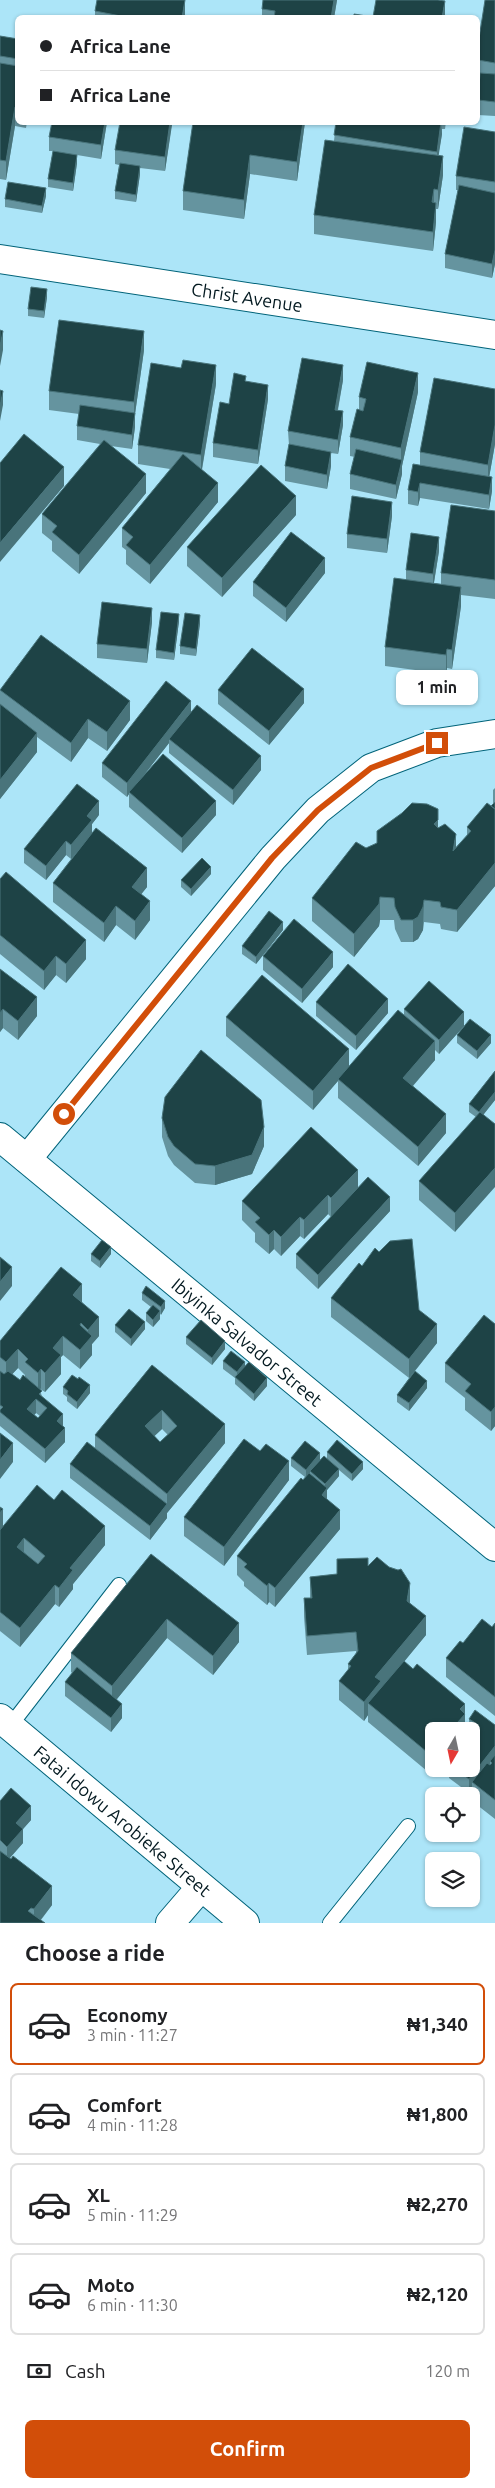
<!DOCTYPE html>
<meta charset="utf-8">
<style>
:root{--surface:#fff;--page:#f2f2f2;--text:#202124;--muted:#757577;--line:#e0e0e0;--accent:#d24e09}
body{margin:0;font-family:Ubuntu,sans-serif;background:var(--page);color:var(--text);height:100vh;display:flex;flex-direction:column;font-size:19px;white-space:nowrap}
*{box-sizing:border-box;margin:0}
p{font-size:16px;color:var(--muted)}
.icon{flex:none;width:28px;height:28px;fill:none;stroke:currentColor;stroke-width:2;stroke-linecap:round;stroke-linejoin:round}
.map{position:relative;height:1923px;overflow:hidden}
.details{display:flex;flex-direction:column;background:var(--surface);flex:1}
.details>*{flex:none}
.guide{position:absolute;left:15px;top:15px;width:465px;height:110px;border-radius:8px;box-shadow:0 1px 4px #0004;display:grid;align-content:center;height:110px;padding:0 25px;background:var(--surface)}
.needle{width:32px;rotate:189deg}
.tools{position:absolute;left:425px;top:1722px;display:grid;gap:10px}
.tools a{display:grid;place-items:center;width:55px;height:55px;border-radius:8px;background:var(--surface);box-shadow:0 1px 4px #0004;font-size:25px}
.end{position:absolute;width:22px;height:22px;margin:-11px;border:6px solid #d24e09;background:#fff;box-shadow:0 0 0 2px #fff}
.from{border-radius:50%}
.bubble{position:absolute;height:35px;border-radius:8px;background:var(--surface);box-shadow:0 1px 4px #0004;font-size:16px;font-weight:600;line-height:35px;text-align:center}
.guide b{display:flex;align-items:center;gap:18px;height:48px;font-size:19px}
.guide b+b{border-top:1px solid var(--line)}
.guide i{width:12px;height:12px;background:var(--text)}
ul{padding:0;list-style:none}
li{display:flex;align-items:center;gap:15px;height:82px;margin:0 10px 8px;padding:0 15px;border:2px solid var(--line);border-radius:8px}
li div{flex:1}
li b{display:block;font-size:19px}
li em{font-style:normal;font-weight:600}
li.active{border-color:var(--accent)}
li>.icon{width:45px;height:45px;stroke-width:1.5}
h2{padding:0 25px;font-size:22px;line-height:60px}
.pay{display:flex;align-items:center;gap:12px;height:55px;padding:0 25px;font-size:19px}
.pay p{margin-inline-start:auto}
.action{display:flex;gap:10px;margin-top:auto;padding:10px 25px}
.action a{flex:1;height:58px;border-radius:8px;background:var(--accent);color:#fff;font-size:20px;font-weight:600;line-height:58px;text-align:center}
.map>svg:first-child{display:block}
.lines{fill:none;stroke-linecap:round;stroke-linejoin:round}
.lane-casing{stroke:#006379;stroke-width:16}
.street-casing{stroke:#006379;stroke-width:30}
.lane{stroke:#fff;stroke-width:14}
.street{stroke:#fff;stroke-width:28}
.wall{fill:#65949f;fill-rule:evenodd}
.shaded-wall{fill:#49747b}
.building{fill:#1e4346;stroke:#49747b;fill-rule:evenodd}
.route{stroke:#d24e09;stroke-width:6}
.labels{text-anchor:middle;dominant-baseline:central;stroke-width:5;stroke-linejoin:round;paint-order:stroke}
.street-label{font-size:18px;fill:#031920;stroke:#caeffc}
</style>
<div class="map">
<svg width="495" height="1923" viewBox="0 0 495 1923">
<rect width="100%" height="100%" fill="#ace5f8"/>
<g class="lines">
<defs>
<path id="lane" d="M10,1726L119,1585
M330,1923L408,1826"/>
<g id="street">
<path id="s1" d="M0,259L495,335"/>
<path id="s2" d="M0,1137L495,1547"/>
<path d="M27,1159L273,858L318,810L371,768L437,743L495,734"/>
<path id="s3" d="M0,1718L245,1923"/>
<path d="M170,1923L201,1887"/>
</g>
</defs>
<use href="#lane" class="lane-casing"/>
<use href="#street" class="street-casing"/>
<use href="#lane" class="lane"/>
<use href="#street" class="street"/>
</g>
<path class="wall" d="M337,0L334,18H262V9Z
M495,0V116L478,115V100L480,75L478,74V45Z
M95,11L185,18H95Z
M0,36L18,39V122H27L26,128L15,126L6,180L0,179Z
M107,122L101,159L77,155V163L73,191L48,187V179L53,151H49V137Z
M172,122L165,171L140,168V174L136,202L115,199V191L119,165L115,164V150Z
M193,122H305L297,181L250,174L244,219L183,210V191Z
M336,122H446L445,129H442V134L438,156L443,175L438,209H436V222L433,251L314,234V215L334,141Z
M495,132V264L492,278L445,268V254L458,190H456V176Z
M46,196L42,213L5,207V199Z
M47,297L44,318L28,316V309Z
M144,350L135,414V427L132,449L111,446L146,493L79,574L52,551V541L42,533V514L100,444L77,440V426L79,414L49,410V391Z
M343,380L338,410L343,425L338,454L331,453V466L327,489L285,481V466L289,445L288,431Z
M216,384L202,470L218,502L150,584L126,564V550L122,547V528L170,469L138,464V445Z
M495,389V444L489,477L492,491L489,509L420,498L418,506L408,504V490L420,465V452Z
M418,392L402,466V474L396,499L350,489V474L355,457L350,456V437L359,410V397Z
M268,399L258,464L213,457V443L229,404Z
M495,511V599L461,595V606L452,669L447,668L446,674L385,666V647L406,580V570L439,551L434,583L441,584V573Z
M296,515L222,597L187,566V547Z
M392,516L387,553L347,548V534Z
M325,573L286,622L253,596V582Z
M179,621L174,660L156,658V650Z
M152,622L147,663L97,658V644Z
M200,623L196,656L180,654V646Z
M0,690L130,720L107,751L88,738L71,762L37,737V752L0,799Z
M218,690L304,703L269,745L218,704Z
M191,713L261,770L233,805L169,753V743L139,781L216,815L182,853L129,807V794L127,797L102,777V763Z
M495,788V886L457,932L441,929L440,924L424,922L423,930L418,939L413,942H401L395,929L394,920H380L379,926L354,957L312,921V898L366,848L438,827L456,847L467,835V827L493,804V790Z
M99,815L92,824V833L147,887L141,894L150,920L135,940L116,925L104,942L53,902V883L71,859L66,855L46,880L24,863V849Z
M211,874L191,896L181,887V880Z
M0,879L86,959L66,983L56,975L44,990L0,954Z
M283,930L256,964L242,954V946Z
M263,956L333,967L302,1003L263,970Z
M0,969L37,1016L18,1040L3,1028L0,1032Z
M316,1002L388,1013L356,1050L316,1016Z
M404,1009L464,1026L439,1054L435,1050V1060L413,1086L446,1133L418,1166L338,1098V1081L313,1110L226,1036V1017L349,1067L404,1015Z
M457,1035L491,1043L477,1059L457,1043Z
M495,1071V1100L484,1114L455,1232L419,1200V1181L476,1117L469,1112V1104Z
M162,1118L264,1146L252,1174L215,1185L195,1183L174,1165L168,1156L162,1137Z
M358,1188L390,1211L318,1289L296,1268V1254L331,1217L328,1214L304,1239L300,1236L281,1256L274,1249L269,1254L255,1242V1233L242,1220V1201Z
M91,1254H111L100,1268L91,1261Z
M362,1266L419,1310L437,1343L415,1371L427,1388L409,1411L397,1402V1395L409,1378L331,1317V1298Z
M142,1293L165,1308L160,1315V1319L153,1327L146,1321V1313L151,1307L142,1300Z
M82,1302L99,1336L92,1344V1355L80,1369L63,1355L61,1357V1374L45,1392L40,1389L42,1397L63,1427L65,1442L45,1463L0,1426V1341ZM18,1368L25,1375V1377L20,1380L12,1374ZM36,1413L40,1416L38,1418L34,1415Z
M495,1324V1426L491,1431L465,1410V1398L445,1382V1363Z
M115,1325L145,1329L131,1346L115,1332Z
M186,1337L225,1349L212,1365L186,1344Z
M223,1361L245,1366L267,1386L254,1401L235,1384V1378L223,1369Z
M152,1365L225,1443L167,1513V1512V1518L150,1540L70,1478V1464L95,1448V1435ZM162,1429L168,1435L160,1442L154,1436Z
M63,1387L90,1393L77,1409L67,1401V1397L63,1394Z
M260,1451L289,1480L224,1566L184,1536V1517Z
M327,1452L363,1469L352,1481L339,1470V1476L327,1490V1500L340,1529L275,1607L269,1602L267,1605L244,1586V1582L237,1575V1556L305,1477L291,1466V1458L320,1460L327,1459Z
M0,1507L3,1527L105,1545L73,1584V1589L59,1607L55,1604L20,1647L0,1631Z
M151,1554L239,1642L213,1675L167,1638L117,1699L122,1718L111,1732L65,1696V1682L72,1673L71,1672V1653Z
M337,1559L368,1566L410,1603L426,1635L404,1661L465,1713V1731H434L433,1776L368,1722V1715L364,1721L339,1700V1681L348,1670V1664L356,1653V1651L307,1655L304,1617V1598H310V1577L337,1574Z
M495,1623V1716L446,1677V1658L463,1643L492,1627Z
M469,1719L495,1725V1819L472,1801V1789L469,1793L449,1778V1769H471Z
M0,1801L31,1820L23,1829V1843L10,1858L52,1905L41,1920L0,1923Z"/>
<path class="shaded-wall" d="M185,0V18H182Z
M334,0H337L334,18H331Z
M445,1V18H442Z
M15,107V126L6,180V161Z
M105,122H107L101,159V145Z
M170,122H172V125L165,171V157Z
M303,122H305L297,181V162Z
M441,122L442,134L437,166V152Z
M77,155V163L73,191V183Z
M250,155V174L244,219V200Z
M443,156V175L438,209V190Z
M140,166V174L136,202V195Z
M46,188V196L42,213V206Z
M434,189V208L432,202Z
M436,203V222L433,251V232Z
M495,250V264L492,278V264Z
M47,289V297L44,318V311Z
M3,331V350L0,366V347Z
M144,331V350L135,414V427L132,449V435L134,420V402Z
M216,365V384L201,474V455Z
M343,365V380L335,424V410Z
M418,373V392L402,466V474L396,499V485L401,462V448Z
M268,385V399L258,464V450Z
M3,391V405L0,421V407Z
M343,411V425L338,454V440Z
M495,425V444L488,484V465Z
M331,452V466L327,489V475Z
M64,467V486L0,562V543Z
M146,474V493L79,574V555Z
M492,477V491L489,509V495Z
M218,483V502L150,584V565Z
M420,483V498L418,506V492Z
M296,496V515L222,597V578Z
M392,502V516L387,553V539Z
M439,537V551L433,588V574Z
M325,558V573L286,622V608Z
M461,587V606L452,669V650Z
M152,608V622L147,663V649Z
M179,614V621L174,660V653Z
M200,615V623L196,656V649Z
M447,649V668L446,674V655Z
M304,689V703L269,745V731Z
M130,701V720L107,751V732Z
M191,701V715L169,739V743L130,793L129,792V794L127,797V783Z
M88,719V738L71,762V743Z
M37,733V752L0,799V780Z
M261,756V770L233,805V790Z
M99,801V815L92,824V834L71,859V845L87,816Z
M216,801V815L182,853V838Z
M438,809V842L434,824Z
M456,834V857L453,851Z
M66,841V855L46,880V866Z
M495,863V886L457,932V910Z
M211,867V874L191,896V889Z
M147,868V887L132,906V887Z
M380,897V920L379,926L354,957V934Z
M424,900L423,930L418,939L413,942V920Z
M150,901V920L135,940V921Z
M116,906V925L104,942V923Z
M283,922V930L256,964V957Z
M86,940V959L66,983V964Z
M333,952V967L302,1003V989Z
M56,956V975L44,990V971Z
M37,997V1016L18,1040V1021Z
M388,999V1013L356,1050V1036Z
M3,1009V1028L0,1032V1013Z
M464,1012V1026L439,1054V1040Z
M491,1035V1043L477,1059V1051Z
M435,1041V1060L403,1097V1078Z
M349,1049V1068L313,1110V1091Z
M495,1092V1100L479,1120V1112Z
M446,1114V1133L418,1166V1147Z
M264,1127V1146L252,1174L215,1185V1166Z
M495,1168V1187L455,1232V1213Z
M358,1170V1189L331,1217V1198Z
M328,1195V1214L304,1239V1220Z
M390,1197V1211L318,1289V1275Z
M300,1217V1236L281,1256V1237Z
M274,1230V1249L269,1254V1235Z
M111,1247V1254L100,1268V1261Z
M12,1267V1286L0,1301V1282Z
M82,1284V1303L73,1295Z
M165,1301V1308L161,1315V1307Z
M160,1311V1319L153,1327V1320Z
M99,1317V1336L92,1344V1355L80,1369V1350L88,1340V1330Z
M145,1322V1329L131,1346V1339Z
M437,1324V1343L409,1378V1359Z
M63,1336V1355L61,1357V1374L45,1392V1373L53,1348Z
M225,1341V1349L212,1365V1358Z
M18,1349V1368L6,1381V1362Z
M245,1362V1370L237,1378V1372Z
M41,1369V1388L38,1392V1373Z
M267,1378V1386L254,1401V1394Z
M427,1381V1388L409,1411V1403Z
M90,1385V1393L77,1409V1402Z
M36,1399V1413L27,1423V1409Z
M495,1407V1426L491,1431V1412Z
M162,1410V1429L145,1445V1426Z
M63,1414V1428L57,1421Z
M225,1424V1443L167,1513V1494Z
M65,1428V1442L45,1463V1449Z
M13,1443V1462L0,1479V1460Z
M320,1453V1460L310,1471V1473L306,1478V1470Z
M289,1461V1480L224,1566V1547Z
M363,1462V1469L352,1481V1474Z
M339,1469V1476L327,1490V1507L322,1495L325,1491V1484Z
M167,1504V1518L150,1540V1526Z
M3,1509V1528L0,1532V1513Z
M340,1510V1529L275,1607V1588Z
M105,1526V1545L73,1584V1589L59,1607V1588L70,1568Z
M24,1538V1557L17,1547Z
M269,1583V1602L267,1605V1586Z
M410,1583V1602L407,1620V1601Z
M55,1585V1604L20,1647V1628Z
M426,1616V1635L381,1690L368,1703V1715L364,1721V1702L375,1677Z
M167,1619V1638L112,1705V1686Z
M239,1623V1642L213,1675V1656Z
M122,1704V1718L111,1732V1718Z
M465,1704V1731H450L460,1709Z
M495,1746V1760L490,1761V1766L472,1782V1789L469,1793V1779Z
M434,1756V1769H439L433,1776V1757Z
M31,1806V1820L23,1829V1843L7,1861V1847L16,1823Z
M52,1886V1905L38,1923H34V1909Z"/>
<path class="building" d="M97,0H185L182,18H131L95,11Z
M263,0H334L331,18H274L275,11L262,9Z
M376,0H438L445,1L442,18H354V14L373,17Z
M485,0H495V63L478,60V45Z
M0,36L18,39V59L0,56Z
M0,63L18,66V108L15,107L6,161L0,160Z
M480,73L495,74V102L478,100Z
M52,122H105L101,145L49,137Z
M120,122H170L165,157L115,150Z
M193,122H303L297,162L250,155L244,200L183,191Z
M336,122H441L437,152L334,135Z
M464,127L495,132V182L456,176Z
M325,140L443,156L438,190L434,189L432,202L436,203L433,232L314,215Z
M53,151L77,155L73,183L48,179Z
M120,163L140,166L136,195L115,191Z
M8,182L46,188L42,206L5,199Z
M459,185L495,193V250L492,264L445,254Z
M31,287L47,289L44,311L28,309Z
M59,320L144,331L134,402L49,391Z
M0,330L3,331L0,347Z
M302,358L343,365L335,410L343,411L338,440L288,431Z
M183,360L216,365L201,455L138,445L151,363L181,368Z
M367,362L418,373L401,448L350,437L357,409L363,411L366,399L359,397Z
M234,373L246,376L245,381L268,385L258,450L213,443L220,402L229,404Z
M434,378L495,389V425L488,465L420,452Z
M0,390L3,391L0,407Z
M80,405L135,413L132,435L77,426Z
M24,434L64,467L0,543V463Z
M104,440L146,474L79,555L52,532L57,526L42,514Z
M289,444L331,452L327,475L285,466Z
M356,449L402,460L396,485L350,474Z
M183,454L218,483L150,565L126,545L133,537L122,528Z
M413,464L492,477L489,495L420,483L418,492L408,490Z
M261,465L296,496L222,578L187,547Z
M352,496L392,502L387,539L347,534Z
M451,505L495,511V580L441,573Z
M291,532L325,558L286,608L253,582Z
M411,533L439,537L433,574L406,570Z
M394,578L461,587L452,650L447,649L446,655L385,647Z
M102,602L152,608L147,649L97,644Z
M161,612L179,614L174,653L156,650Z
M185,613L200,615L196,649L180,646Z
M41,635L130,701L107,732L88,719L71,743L0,690Z
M252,648L304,689L269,731L218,690Z
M166,681L191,701L127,783L102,763Z
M0,704L37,733L0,780Z
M197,705L261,756L233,790L169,739Z
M163,754L216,801L182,838L129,792Z
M77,784L99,801L87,816L92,820L71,845L66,841L46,866L24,849Z
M495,802V809L491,806Z
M412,803L427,804L438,809V820L434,824L438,828L445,824L456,834L453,851L471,831L467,827L487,803L495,809V863L457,910L441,907L440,902L424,900L423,907L418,917L413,920H401L395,907L394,898L380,897L379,904L354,934L312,898L356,842L366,848L377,843V831L402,813Z
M96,828L147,868L132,887L150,901L135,921L116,906L104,923L53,883Z
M202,858L211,867L191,889L181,880Z
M6,872L86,940L66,964L56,956L44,971L0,935V879Z
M269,911L283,922L256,957L242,946Z
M294,919L333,952L302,989L263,956Z
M348,964L388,999L356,1036L316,1002Z
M0,969L37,997L18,1021L3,1009L0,1013Z
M262,975L349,1049L313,1091L226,1017Z
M429,981L464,1012L439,1040L404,1009Z
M398,1010L435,1041L403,1078L446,1114L418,1147L338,1079Z
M470,1019L491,1035L477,1051L457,1035Z
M201,1050L261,1100L264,1127L252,1155L215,1166L195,1164L174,1146L168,1137L162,1118L165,1097Z
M495,1071V1092L479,1112L469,1104Z
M480,1112L495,1124V1168L455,1213L419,1181Z
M311,1127L358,1170L331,1198L328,1195L304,1220L300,1217L281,1237L274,1230L269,1235L255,1222L260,1218L242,1201Z
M368,1177L390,1197L318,1275L296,1254Z
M412,1239L419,1310L437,1324L409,1359L331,1298L359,1263L362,1266L375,1248L379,1252L390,1241Z
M102,1240L111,1247L100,1261L91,1254Z
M0,1257L12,1267L0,1282Z
M61,1267L82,1284L73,1295L99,1317L88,1330L81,1323L80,1325L92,1336L80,1350L63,1336L53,1348L61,1355L45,1373L41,1369L38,1373L25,1362L28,1359L18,1349L6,1362L0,1357V1341Z
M146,1286L165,1301L161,1307L142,1293Z
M153,1305L160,1311L153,1320L146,1313Z
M129,1309L145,1322L131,1339L115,1325Z
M484,1315L495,1324V1407L491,1412L465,1391L471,1384L445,1363Z
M201,1320L225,1341L212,1358L186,1337Z
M231,1351L245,1362L237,1372L223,1361Z
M249,1362L267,1378L254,1394L235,1377Z
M152,1365L225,1424L167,1494L95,1435ZM162,1410L177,1426L160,1442L145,1426Z
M0,1371L4,1374L8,1371L20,1380L23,1375L42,1391L39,1394L63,1414L57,1421L65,1428L45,1449L0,1412V1410L3,1407L0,1405ZM36,1399L47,1408L38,1418L27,1409Z
M415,1371L427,1381L409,1403L397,1395Z
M72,1375L78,1379L79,1377L90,1385L77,1402L67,1394L68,1391L63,1387Z
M0,1433L13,1443L0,1460Z
M244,1439L260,1451L266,1444L289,1461L224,1547L184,1517Z
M337,1440L363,1462L352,1474L327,1452Z
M305,1441L320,1453L306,1470L291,1458Z
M87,1442L167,1504L150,1526L70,1464Z
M324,1456L339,1469L325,1484L310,1471Z
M309,1473L327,1488L322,1495L340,1510L275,1588L269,1583L267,1586L244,1567L247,1564L237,1556L301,1478L303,1480Z
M37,1485L54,1500L62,1490L105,1526L70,1568L73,1570L59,1588L55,1585L20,1628L0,1612V1530ZM24,1538L45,1556L38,1564L17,1547Z
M0,1507L3,1509L0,1513Z
M151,1554L239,1623L213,1656L167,1619L112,1686L71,1653Z
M377,1557L389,1567L398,1570L401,1569L410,1583L407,1601L426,1616L375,1677L381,1681L364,1702L339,1681L351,1666L348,1664L358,1651L356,1632L307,1636L304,1598H312L310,1577L337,1574V1559L368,1558V1566Z
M482,1619L492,1627L495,1623V1697L446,1658L460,1641L463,1643Z
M404,1661L413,1669L417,1664L465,1704L460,1709L465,1714L450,1731H434V1756L433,1757L368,1703Z
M77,1667L122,1704L111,1718L65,1682Z
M475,1710L495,1725V1746L469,1779L455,1769H471V1731H466L474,1722L469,1719Z
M495,1755V1800L472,1782L487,1763L490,1765L492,1763L490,1761Z
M11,1788L31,1806L16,1823L23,1829L7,1847L0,1840V1801Z
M0,1851L11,1859L13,1856L52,1886L34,1909L31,1908L28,1911L45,1923H0Z"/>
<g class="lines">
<path class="route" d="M64,1114L272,858L318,810L371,768L437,743"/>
</g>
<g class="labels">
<g class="street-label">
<text stroke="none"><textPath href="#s1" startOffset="250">Christ Avenue</textPath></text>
<text stroke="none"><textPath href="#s2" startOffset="321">Ibiyinka Salvador Street</textPath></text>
<text stroke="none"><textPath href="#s3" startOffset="160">Fatai Idowu Arobieke Street</textPath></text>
</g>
</g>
</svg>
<div class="tools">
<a><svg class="needle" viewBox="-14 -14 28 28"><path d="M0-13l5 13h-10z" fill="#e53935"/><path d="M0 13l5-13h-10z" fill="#757577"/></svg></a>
<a><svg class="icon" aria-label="locate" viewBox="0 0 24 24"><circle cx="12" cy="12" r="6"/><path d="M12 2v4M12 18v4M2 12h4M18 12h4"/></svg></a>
<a><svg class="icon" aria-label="layers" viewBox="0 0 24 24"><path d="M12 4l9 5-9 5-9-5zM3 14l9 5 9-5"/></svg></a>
</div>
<i class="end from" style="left:64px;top:1114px"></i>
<i class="end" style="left:437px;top:743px"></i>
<div class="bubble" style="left:396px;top:670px;width:82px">1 min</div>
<div class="guide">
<b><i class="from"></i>Africa Lane</b>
<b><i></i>Africa Lane</b>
</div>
</div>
<section class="details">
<h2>Choose a ride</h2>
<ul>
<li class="active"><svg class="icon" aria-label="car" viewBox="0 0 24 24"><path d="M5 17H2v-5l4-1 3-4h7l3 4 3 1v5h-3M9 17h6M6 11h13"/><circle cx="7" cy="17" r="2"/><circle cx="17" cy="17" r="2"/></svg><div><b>Economy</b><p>3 min · 11:27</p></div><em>₦1,340</em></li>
<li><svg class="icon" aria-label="car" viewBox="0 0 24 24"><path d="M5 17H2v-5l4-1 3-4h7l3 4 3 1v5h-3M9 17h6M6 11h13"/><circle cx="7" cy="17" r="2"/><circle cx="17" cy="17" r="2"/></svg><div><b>Comfort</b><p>4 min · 11:28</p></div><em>₦1,800</em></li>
<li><svg class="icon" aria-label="car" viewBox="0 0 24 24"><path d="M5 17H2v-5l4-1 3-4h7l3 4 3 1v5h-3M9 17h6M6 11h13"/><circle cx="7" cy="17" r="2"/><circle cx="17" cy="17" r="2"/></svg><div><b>XL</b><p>5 min · 11:29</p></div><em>₦2,270</em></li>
<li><svg class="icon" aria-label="car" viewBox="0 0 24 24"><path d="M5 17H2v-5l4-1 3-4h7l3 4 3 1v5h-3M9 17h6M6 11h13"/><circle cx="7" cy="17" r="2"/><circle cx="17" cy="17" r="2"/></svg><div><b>Moto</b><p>6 min · 11:30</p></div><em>₦2,120</em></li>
</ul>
<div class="pay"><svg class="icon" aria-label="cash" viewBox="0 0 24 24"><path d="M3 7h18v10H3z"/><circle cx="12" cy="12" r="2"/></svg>Cash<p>120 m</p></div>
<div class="action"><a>Confirm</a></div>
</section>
